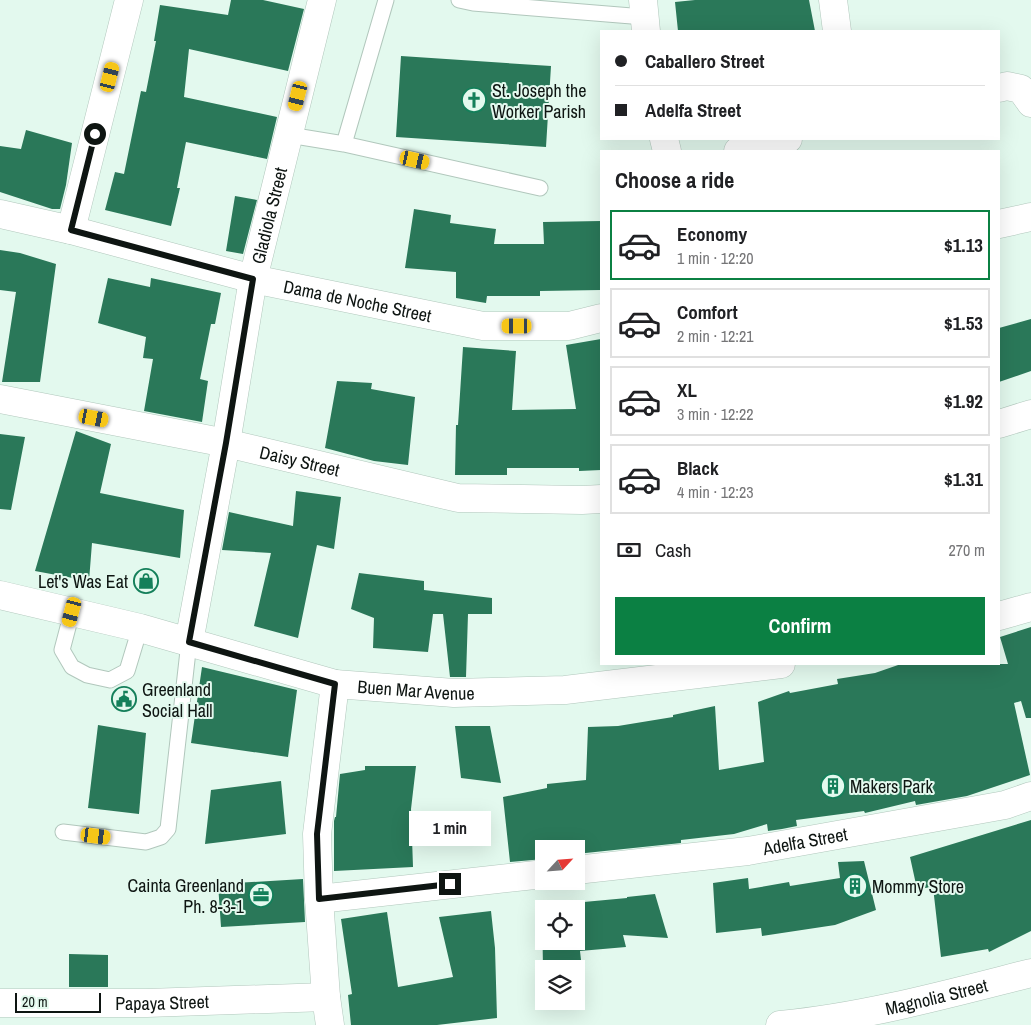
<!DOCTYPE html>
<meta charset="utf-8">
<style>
:root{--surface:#fff;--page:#f6f6f6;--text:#202124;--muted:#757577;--line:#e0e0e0;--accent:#0b8043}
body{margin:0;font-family:"Archivo Narrow",sans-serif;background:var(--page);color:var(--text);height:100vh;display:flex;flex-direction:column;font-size:19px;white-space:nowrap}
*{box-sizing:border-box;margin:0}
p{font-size:16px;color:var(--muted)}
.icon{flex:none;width:28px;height:28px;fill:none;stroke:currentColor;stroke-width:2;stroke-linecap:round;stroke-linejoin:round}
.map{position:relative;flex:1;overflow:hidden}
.details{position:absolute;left:600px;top:150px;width:400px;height:515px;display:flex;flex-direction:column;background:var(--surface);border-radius:0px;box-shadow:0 5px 20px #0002}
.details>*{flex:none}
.guide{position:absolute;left:600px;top:30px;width:400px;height:110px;border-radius:0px;box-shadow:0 5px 20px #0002;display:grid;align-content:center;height:110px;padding:0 15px;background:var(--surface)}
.needle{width:32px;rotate:64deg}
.controls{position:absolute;left:535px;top:840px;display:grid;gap:10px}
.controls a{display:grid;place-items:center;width:50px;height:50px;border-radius:0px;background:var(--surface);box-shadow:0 5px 20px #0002;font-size:25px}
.scale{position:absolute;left:15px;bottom:12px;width:86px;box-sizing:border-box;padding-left:5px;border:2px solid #0e1512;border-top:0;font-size:14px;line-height:18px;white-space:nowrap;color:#0e1512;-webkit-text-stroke:4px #e3f9ee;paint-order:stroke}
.end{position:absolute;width:22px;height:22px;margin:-11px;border:6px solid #0e1512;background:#fff;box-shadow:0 0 0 2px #fff}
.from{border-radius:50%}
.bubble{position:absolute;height:35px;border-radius:0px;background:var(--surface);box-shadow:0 5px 20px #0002;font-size:16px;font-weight:700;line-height:35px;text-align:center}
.car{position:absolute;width:15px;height:30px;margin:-15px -8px;border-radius:6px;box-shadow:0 0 4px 1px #0007;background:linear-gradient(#f5c518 24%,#345 0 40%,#f5c518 0 76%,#345 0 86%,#f5c518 0)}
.guide b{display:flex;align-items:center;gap:18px;height:48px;font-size:19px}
.guide b+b{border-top:1px solid var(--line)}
.guide i{width:12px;height:12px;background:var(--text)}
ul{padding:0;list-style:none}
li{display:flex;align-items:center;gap:15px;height:70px;margin:0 10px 8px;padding:0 5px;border:2px solid var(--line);border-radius:0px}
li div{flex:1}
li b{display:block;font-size:19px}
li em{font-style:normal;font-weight:700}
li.selected{border-color:var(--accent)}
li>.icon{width:45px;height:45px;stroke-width:1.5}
h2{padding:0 15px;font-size:22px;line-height:60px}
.pay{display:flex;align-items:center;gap:12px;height:55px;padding:0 15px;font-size:19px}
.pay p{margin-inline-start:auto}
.cta{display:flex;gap:10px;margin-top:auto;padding:10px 15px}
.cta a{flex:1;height:58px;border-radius:0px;background:var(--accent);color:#fff;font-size:20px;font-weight:700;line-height:58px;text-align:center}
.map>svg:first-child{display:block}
.building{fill:#2a7859;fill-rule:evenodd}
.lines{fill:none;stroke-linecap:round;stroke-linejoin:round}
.service-casing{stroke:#b1c7bc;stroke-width:17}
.minor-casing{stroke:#b1c7bc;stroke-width:29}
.tertiary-casing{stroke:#b1c7bc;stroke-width:29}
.service{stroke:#fff;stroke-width:15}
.minor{stroke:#fff;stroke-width:28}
.tertiary{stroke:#fff;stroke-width:28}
.route{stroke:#0e1512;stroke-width:6}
.labels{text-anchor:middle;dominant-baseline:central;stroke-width:4;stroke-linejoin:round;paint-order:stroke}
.poi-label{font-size:18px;fill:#0e1512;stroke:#e3f9ee;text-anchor:start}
.street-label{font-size:18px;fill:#0e1512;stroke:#e3f9ee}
</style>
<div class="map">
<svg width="1031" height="1025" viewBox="0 0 1031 1025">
<rect width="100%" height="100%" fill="#e3f9ee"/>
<path class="building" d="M231,0H263L304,9L288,71L189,49L184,97L277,117L267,159L186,142L177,188H180L171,226L105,210L115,172L124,174L141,91L146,92L156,41H154L160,5L228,15Z
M695,0H809L815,31H678L675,2Z
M401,56L551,66L546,147L396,137Z
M26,130L72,143L66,185L60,209H52L0,192V146L21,149Z
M235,196L257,200L243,254L226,251Z
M414,209L451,215L450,223L496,229L494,244H544L543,222L601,221V290L540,291V296H487L486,303L456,298V272L405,268Z
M0,250L20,253L56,264L40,382H2L16,292L0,290Z
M108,278L150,287L151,278L221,293L215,324H211L200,379L208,381L202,422L144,411L153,359L143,358L146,337L98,323Z
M1031,319V371L999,382V328Z
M601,339V470L579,471V468H507V475H455L456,425H458L463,347L516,351L512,410L576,409L566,345Z
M337,381L372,383L371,389L415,397L408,465L374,461L325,448Z
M76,431L111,444L100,493L184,510L180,558L92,543L89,581L35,571Z
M0,434L25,437L11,510L0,509Z
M296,491L341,497L334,549L317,545L298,638L254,626L271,553L222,550L229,512L293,526Z
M359,573L424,581V590L492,598V614H468L466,677H450L443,614H433L428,652L373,648L374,618L351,609Z
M1031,627V718H1026L1021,701L1014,703L1030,775L967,796L916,805L915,801L865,813L864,811L796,820L797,826L782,829L768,831L767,824L734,834L681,840V843L576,854V849H544V859L510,862L503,797L547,788V784L586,780L588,727L618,726L673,717V715L715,706L719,770L764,762L758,702L789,691L790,693L838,684L837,679L875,673L901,664H1008L1000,637Z
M202,667L297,690L288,757L191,743Z
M98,725L146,733L139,814L88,808Z
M455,726H490L501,783L461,778Z
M365,766H416L411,809L413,867L334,871V821L335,817H336L340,774L365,770Z
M281,781L286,834L205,844L211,790Z
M1031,820V931L989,952L988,949L941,957L933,887L917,889L910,857Z
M864,861L876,910L835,925L762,936L761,928L716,933L713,883L748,878L749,889L789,882L790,886L840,878L838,862Z
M303,879L305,922L221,927L218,884Z
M655,894L668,938L623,935L626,947L580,951L582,969H543L542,909L573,903L627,898V897ZM544,909H576V941H544Z
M491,911L495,948L497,1018L437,1025H351L348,995L352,994L341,919L387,912L398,987L453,977L439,917Z
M69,954L108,955V987H69Z"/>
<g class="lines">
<defs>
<path id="service" d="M459,0L473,3L644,17
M289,135L344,144L386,0
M344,144L540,188
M72,612L62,650L72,667L87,675L110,680L127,671L140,628
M63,832L146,842L161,837L168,829L189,642"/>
<g id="minor">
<path d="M643,0L646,31"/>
<path d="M833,0L837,31"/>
<path d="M999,88L1007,86L1021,89L1031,103"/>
<path d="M664,139L667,151"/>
<path d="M738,151L788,139"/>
<path id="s1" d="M0,214L71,230L253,279L483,326H569L601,318"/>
<path d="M999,224L1031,217"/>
<path d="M71,230L129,0"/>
<path id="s2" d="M0,399L226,443L458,498L582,500L601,499"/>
<path d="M999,424L1031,414"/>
<path id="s3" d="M189,642L226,443L253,279L322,0"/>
<path id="s4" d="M576,870L748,851L1005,805L1031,796"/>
<path d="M319,899L544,874"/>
<path id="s5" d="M0,1003H147L326,997"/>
<path d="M330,1025L326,997L319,899L317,834L335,684"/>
<path id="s6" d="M780,1025C865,1017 948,994 1031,973"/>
</g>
<g id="tertiary">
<path id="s7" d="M0,595L140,628L335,684L454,693L565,690L781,664"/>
<path d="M999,616L1031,607"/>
</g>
</defs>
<use href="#service" class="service-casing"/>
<use href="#minor" class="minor-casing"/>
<use href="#tertiary" class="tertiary-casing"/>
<use href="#service" class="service"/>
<use href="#minor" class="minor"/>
<use href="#tertiary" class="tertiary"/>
</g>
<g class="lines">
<path class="route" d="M95,134L71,230L253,279L226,443L189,642L335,684L317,834L319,899L450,884"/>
</g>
<defs>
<symbol id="church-ring" viewBox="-11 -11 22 22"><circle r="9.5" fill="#e3f9ee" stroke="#147f5a" stroke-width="1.5"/><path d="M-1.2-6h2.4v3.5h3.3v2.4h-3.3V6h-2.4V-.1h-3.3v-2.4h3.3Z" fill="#147f5a"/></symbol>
<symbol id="shop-ring" viewBox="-11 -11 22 22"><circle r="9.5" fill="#e3f9ee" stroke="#147f5a" stroke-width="1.5"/><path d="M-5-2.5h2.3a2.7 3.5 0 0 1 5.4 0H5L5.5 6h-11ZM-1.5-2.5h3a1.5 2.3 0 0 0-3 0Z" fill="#147f5a"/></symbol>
<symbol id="civic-ring" viewBox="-11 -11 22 22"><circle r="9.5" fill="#e3f9ee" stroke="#147f5a" stroke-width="1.5"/><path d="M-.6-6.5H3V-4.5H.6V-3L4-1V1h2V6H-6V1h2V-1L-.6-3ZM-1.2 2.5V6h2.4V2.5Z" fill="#147f5a"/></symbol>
<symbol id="building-ring" viewBox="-11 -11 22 22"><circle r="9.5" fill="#e3f9ee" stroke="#147f5a" stroke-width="1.5"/><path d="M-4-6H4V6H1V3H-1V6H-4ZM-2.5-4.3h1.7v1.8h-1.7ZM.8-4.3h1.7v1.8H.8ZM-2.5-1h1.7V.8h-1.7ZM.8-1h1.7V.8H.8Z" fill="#147f5a"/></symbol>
<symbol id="office-ring" viewBox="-11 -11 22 22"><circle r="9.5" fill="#e3f9ee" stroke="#147f5a" stroke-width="1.5"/><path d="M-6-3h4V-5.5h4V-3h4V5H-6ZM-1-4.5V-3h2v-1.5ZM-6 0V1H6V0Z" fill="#147f5a"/></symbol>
</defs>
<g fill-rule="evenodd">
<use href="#church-ring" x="460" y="86" width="28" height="28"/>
<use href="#shop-ring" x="132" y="567" width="28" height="28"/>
<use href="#civic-ring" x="110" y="685" width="28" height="28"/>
<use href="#building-ring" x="819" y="772" width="28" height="28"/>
<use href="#building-ring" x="841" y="872" width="28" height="28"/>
<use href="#office-ring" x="247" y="881" width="28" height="28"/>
</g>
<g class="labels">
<g class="poi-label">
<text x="492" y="90">St. Joseph the<tspan x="492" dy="21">Worker Parish</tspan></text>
<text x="128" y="581" text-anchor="end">Let's Was Eat</text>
<text x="142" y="689">Greenland<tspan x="142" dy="21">Social Hall</tspan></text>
<text x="850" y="786">Makers Park</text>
<text x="244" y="885" text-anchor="end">Cainta Greenland<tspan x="244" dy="21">Ph. 8-3-1</tspan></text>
<text x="872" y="886">Mommy Store</text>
</g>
<g class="street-label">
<text stroke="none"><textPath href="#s3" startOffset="434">Gladiola Street</textPath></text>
<text stroke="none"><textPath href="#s1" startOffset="368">Dama de Noche Street</textPath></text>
<text stroke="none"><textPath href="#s2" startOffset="306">Daisy Street</textPath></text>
<text stroke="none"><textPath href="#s7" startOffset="428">Buen Mar Avenue</textPath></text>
<text stroke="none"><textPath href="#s4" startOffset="231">Adelfa Street</textPath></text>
<text stroke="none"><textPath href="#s6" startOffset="159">Magnolia Street</textPath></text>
<text stroke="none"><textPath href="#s5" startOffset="162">Papaya Street</textPath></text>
</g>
</g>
</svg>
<div class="controls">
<a><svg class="needle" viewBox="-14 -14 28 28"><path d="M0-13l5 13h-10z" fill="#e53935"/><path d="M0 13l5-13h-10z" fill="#757577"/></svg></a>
<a><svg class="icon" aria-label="locate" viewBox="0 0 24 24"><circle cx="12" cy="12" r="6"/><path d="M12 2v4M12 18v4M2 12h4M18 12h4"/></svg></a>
<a><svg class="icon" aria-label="layers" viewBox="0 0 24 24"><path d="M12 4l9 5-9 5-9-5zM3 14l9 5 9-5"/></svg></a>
</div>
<div class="scale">20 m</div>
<i class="end from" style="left:95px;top:134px"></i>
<i class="end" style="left:450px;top:884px"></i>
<div class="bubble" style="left:409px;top:811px;width:82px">1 min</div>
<i class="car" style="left:110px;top:77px;rotate:14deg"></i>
<i class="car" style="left:298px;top:96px;rotate:194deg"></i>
<i class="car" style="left:415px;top:160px;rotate:103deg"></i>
<i class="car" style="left:517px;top:326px;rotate:270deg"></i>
<i class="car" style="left:94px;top:418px;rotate:101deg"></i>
<i class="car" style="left:72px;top:612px;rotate:195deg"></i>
<i class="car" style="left:96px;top:836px;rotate:97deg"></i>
<div class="guide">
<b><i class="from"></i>Caballero Street</b>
<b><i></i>Adelfa Street</b>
</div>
<section class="details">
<h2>Choose a ride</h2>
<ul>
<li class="selected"><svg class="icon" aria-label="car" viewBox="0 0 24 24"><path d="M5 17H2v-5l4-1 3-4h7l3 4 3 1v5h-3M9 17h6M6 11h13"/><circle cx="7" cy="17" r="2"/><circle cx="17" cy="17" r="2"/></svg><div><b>Economy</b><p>1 min · 12:20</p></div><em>$1.13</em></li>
<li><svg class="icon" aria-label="car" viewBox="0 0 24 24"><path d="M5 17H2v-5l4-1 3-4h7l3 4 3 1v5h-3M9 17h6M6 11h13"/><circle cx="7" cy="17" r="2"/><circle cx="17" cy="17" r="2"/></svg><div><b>Comfort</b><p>2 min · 12:21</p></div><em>$1.53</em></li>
<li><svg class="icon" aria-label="car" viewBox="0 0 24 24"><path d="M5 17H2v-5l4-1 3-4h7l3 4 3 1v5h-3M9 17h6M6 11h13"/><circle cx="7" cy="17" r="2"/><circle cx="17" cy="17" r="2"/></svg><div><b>XL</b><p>3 min · 12:22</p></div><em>$1.92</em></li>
<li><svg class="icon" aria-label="car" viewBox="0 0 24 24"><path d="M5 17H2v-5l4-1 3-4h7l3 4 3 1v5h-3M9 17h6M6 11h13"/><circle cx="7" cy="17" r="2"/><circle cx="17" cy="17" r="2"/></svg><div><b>Black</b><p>4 min · 12:23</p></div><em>$1.31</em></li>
</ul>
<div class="pay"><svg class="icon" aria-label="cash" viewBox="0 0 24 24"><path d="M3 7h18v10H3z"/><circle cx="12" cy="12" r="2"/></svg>Cash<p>270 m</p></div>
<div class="cta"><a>Confirm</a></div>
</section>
</div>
